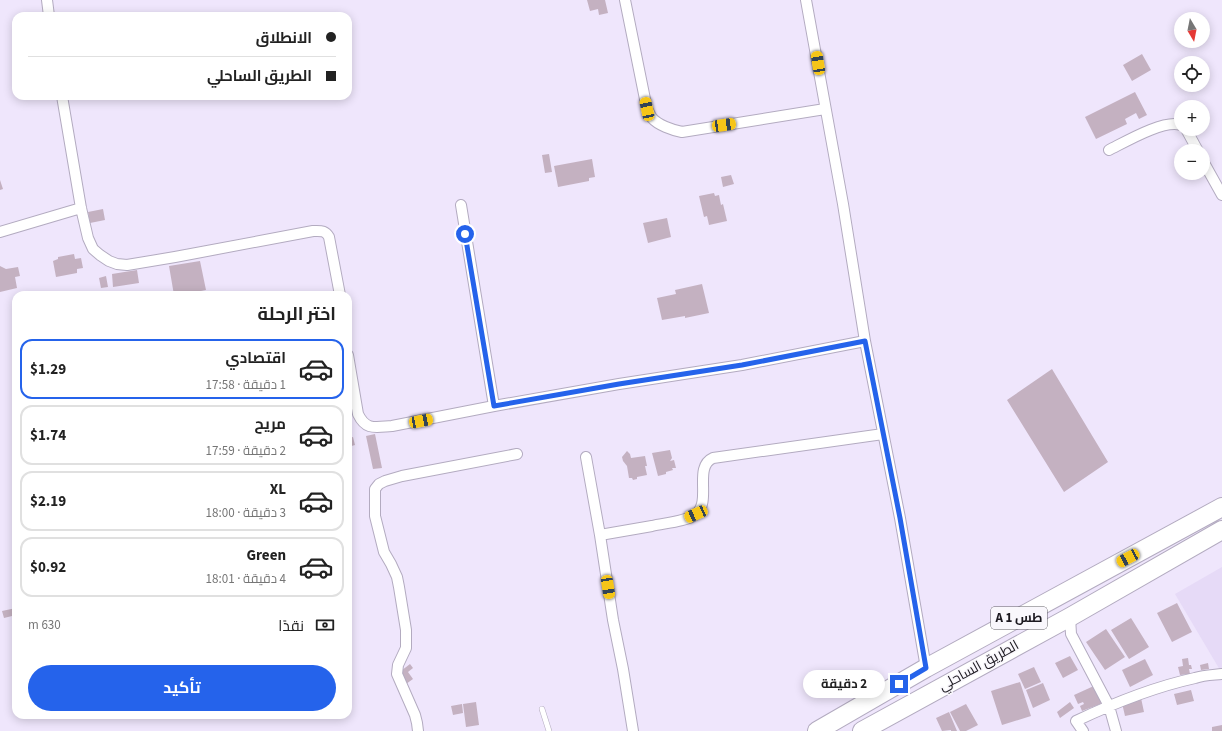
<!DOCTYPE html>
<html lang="ar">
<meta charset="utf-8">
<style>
:root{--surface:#fff;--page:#f6f6f6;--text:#222;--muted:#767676;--line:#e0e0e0;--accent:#2563eb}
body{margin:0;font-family:"Source Sans 3",Cairo,sans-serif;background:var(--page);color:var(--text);direction:rtl;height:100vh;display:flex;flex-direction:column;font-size:15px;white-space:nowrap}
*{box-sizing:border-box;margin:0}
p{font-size:13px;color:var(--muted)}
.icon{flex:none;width:22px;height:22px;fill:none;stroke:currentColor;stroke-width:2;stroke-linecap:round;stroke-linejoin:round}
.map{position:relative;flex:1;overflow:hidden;direction:ltr}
.sheet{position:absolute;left:12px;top:291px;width:340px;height:428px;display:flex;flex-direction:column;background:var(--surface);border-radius:12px;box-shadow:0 2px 10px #0003;direction:rtl}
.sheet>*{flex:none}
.top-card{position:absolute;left:12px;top:12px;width:340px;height:88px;border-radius:12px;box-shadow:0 2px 10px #0003;direction:rtl;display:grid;align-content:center;height:88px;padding:0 16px;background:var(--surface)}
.needle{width:26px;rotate:170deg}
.tools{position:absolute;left:1174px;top:12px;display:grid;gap:8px}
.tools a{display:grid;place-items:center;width:36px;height:36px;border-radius:50%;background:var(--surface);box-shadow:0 2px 10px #0003;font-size:20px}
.end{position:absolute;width:18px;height:18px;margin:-9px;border:5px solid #2563eb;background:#fff;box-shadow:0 0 0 2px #fff}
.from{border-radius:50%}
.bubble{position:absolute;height:28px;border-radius:14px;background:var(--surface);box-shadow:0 2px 10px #0003;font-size:13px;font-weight:700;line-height:28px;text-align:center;direction:rtl}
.car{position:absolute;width:12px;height:24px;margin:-12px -6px;border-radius:5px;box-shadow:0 0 3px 1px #0007;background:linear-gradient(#f5c518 24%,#345 0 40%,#f5c518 0 76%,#345 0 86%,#f5c518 0)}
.top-card b{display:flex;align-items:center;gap:14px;height:38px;font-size:15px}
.top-card b+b{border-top:1px solid var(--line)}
.top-card i{width:10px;height:10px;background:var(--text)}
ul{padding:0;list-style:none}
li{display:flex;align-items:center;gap:12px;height:60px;margin:0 8px 6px;padding:0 8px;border:2px solid var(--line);border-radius:12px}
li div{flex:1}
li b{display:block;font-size:15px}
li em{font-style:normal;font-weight:700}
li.active{border-color:var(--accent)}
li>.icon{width:36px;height:36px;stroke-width:1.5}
h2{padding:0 16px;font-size:18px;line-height:48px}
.pay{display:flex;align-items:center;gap:10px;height:44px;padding:0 16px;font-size:15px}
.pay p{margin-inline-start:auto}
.button{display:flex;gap:8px;margin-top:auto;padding:8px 16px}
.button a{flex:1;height:46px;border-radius:24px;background:var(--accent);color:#fff;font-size:16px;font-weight:700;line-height:46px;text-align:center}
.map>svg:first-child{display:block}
.built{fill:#e6daf7}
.building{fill:#c4b1c1}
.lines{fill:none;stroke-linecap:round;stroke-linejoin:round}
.lane-casing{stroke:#b3abc0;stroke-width:6}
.street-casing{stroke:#b3abc0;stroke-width:12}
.highway-casing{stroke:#b3abc0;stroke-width:20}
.lane{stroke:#fff;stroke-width:5}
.street{stroke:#fff;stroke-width:10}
.highway{stroke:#fff;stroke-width:18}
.route{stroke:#2563eb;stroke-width:5}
.labels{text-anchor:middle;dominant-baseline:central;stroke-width:3;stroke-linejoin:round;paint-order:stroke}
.shield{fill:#f9f7fc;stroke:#5e5c62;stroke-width:1}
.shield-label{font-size:13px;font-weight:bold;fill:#1c1920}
.street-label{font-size:14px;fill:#1c1920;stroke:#f9f7fc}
</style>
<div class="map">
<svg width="1222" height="731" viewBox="0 0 1222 731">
<rect width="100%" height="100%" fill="#efe6fc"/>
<path class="built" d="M1222,567V669L1220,670L1175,594Z"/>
<path class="building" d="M587,0H605L608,13L599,15L598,9L590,11Z
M1142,54L1151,70L1132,81L1123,65Z
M1135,92L1147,115L1139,119L1136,113L1125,119L1127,124L1096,139L1085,117Z
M549,154L552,172L545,173L542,155Z
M592,159L595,177L589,178V181L558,187L554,166Z
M731,175L734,184L723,187L721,177Z
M0,180L3,189L0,190Z
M714,193L715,196L719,195L721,205L723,204L727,221L709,225L707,216L704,217L699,196Z
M103,209L105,220L90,223L88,212Z
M667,218L671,237L648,243L643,223Z
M74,254L75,259L81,258L83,268L77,269V273L56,277L53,261L58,259V257Z
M200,261L206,290L181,295H174L169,266Z
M0,266L6,269L18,267L20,276L15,277L17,288L0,292Z
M137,270L139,283L113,287L112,274Z
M106,276L108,287L101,288L99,278Z
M702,284L709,313L685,318V316L662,320L657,298L676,294L675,290Z
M1052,369L1108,462L1064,492L1007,400Z
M375,434L382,468L373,469L366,436Z
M353,437L355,445L348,447V438Z
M670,450L672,458L670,461L674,460L676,468H672L673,470L666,472V474L658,476L652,453Z
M627,451L630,454L631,458L645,456L647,466H645L647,475L637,477V479L633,480L632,478H629L627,466L623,461L622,457Z
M1177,603L1192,632L1172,642L1157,613Z
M16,608V615L4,618L2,611Z
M1131,618L1149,647L1129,659L1111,630Z
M1106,629L1125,657L1105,670L1086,642Z
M1070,656L1078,670L1063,678L1055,663Z
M1188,658L1189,665H1191L1192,669H1189L1190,674L1180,675L1178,667L1183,666L1182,659Z
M1145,659L1153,675L1130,687L1122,670Z
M1208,663L1209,669L1201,670L1200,665Z
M410,664L413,668L408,672L413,679L406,684L397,674Z
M1034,667L1041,682L1025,689L1018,674Z
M1020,682L1031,716L1002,725L991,691Z
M1043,683L1050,700L1033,708L1026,690Z
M1096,685L1103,703L1082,711L1080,706L1084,704L1083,702L1078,704L1074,695Z
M1191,690L1194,701L1177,705L1174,694Z
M1141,698L1144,712L1125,716L1122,703Z
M476,702L479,725L466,727L463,704Z
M1070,702L1074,708L1060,718L1057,712Z
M462,704L463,713L453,715L451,706Z
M966,704L978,725L966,731H960L950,712Z
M949,712L957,731H951V730L942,731L936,718Z
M1222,725V731H1212V727Z"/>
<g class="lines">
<defs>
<path id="lane" d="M542,709L549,731"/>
<path id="street" d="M47,0L49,16
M625,0L647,109C649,112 650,115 652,118C658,125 672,130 682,132L825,109
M806,0L843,204L865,341L900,518L926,668
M62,96L81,208L88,238L93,249L100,255L109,261L117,264L127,265L175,257L313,231C321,231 325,230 329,237L340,295
M1186,129L1198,151
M1109,150C1125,142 1164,119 1181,125
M1203,161L1222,195
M461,205L494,406
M0,232L81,208
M348,355L358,414C366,431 376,427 392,426L494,406L619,384L742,365L865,341
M586,457L600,535L613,620L623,669L633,731
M600,535C618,532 635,529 652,526C664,523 686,522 696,514C712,501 693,467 713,458L883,434
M1070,617L1071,634L1109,706L1116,731
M418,731L417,723L415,715L397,674L398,665L406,648V630L399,587L397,577L391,564L384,552L375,516V489L379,484L385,481L402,476L517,454
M1083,731L1076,721C1114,703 1154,687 1195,678C1204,675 1213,675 1222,674"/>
<path id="highway" d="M817,731L926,668L1222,507
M862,731L1070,617L1222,530"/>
</defs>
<use href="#lane" class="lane-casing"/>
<use href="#street" class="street-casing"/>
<use href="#highway" class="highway-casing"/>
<use href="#lane" class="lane"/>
<use href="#street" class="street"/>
<use href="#highway" class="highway"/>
</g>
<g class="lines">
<path class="route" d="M465,234L494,406L619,384L742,365L865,341L900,518L926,668L899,684"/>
</g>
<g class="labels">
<rect class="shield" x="991" y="607" width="56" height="22" rx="3"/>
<g class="shield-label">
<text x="1019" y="618">A 1 طس</text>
</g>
<g class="street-label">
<text transform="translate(979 666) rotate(-29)">الطريق الساحلي</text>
</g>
</g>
</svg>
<div class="tools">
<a><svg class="needle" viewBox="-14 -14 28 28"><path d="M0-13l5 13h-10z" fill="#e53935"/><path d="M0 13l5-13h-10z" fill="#767676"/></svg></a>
<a><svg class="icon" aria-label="locate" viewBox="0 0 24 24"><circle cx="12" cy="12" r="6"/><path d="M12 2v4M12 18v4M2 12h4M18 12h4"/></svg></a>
<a>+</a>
<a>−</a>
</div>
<i class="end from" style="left:465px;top:234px"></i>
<i class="end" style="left:899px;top:684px"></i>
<div class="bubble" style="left:803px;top:670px;width:82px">2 دقيقة</div>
<i class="car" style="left:818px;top:63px;rotate:351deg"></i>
<i class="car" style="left:647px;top:109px;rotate:348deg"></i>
<i class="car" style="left:724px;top:125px;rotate:82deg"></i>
<i class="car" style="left:421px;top:421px;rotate:79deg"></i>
<i class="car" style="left:696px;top:514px;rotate:246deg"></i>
<i class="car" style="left:1128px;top:558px;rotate:242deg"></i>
<i class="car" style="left:608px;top:587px;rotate:171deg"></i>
<div class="top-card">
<b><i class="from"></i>الانطلاق</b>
<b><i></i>الطريق الساحلي</b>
</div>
<section class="sheet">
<h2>اختر الرحلة</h2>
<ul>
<li class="active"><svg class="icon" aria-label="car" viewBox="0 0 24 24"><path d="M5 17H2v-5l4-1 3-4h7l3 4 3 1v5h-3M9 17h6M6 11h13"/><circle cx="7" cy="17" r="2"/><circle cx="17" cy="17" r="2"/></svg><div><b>اقتصادي</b><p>1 دقيقة · 17:58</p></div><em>$1.29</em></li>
<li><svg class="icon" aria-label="car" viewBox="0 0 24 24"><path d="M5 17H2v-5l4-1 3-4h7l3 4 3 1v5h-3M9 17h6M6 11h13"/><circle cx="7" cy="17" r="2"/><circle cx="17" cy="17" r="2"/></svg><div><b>مريح</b><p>2 دقيقة · 17:59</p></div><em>$1.74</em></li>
<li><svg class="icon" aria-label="car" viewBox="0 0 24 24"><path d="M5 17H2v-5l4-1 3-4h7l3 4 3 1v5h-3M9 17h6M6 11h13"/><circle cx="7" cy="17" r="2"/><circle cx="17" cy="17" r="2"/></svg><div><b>XL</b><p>3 دقيقة · 18:00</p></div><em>$2.19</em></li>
<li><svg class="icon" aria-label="car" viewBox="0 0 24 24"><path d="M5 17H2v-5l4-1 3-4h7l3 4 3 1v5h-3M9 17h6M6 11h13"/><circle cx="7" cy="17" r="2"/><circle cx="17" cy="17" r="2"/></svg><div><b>Green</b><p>4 دقيقة · 18:01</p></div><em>$0.92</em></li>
</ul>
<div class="pay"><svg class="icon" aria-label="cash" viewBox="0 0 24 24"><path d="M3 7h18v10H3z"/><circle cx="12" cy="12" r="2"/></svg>نقدًا<p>630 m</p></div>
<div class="button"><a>تأكيد</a></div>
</section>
</div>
